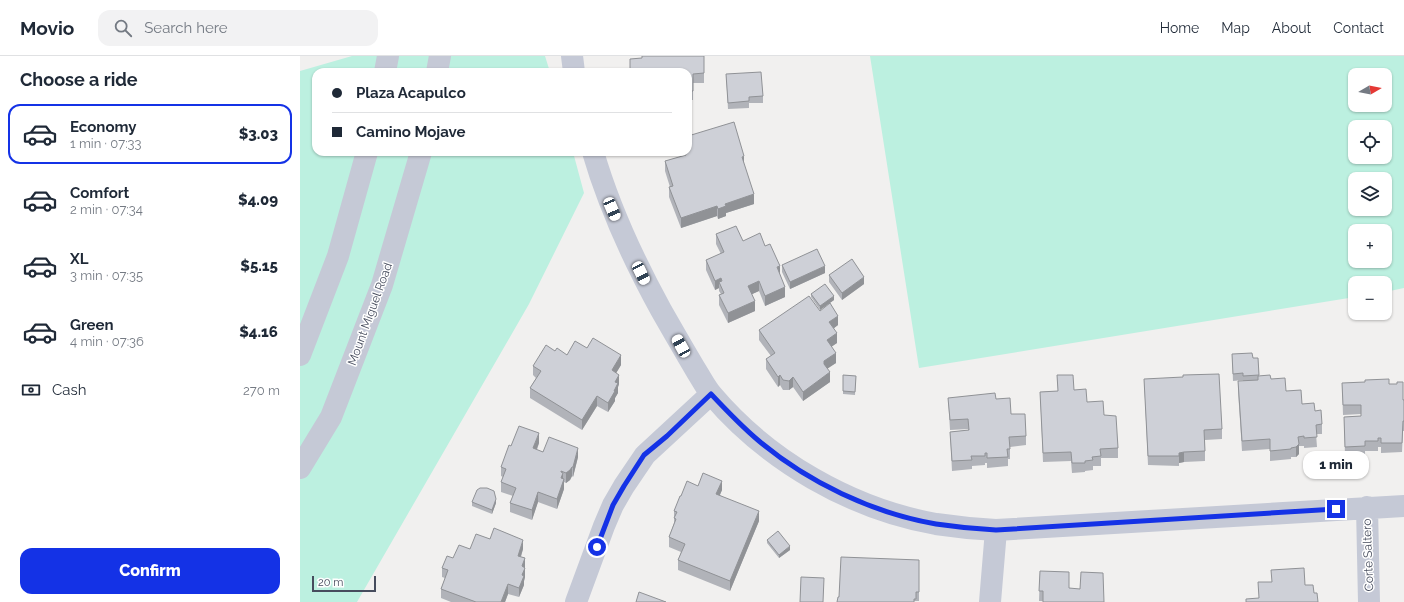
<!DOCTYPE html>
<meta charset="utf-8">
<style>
:root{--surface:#fff;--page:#f2f2f3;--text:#1f2937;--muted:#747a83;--line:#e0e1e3;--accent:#1432e6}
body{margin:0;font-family:Raleway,sans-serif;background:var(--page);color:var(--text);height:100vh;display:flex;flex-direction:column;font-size:15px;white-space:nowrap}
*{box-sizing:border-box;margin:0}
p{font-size:13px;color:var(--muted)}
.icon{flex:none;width:22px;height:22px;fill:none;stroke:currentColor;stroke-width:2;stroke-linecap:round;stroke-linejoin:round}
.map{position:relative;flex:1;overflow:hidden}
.drawer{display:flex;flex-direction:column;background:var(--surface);width:300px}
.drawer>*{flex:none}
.banner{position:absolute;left:12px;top:12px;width:380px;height:88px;border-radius:12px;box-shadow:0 1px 3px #0004;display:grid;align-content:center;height:88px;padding:0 20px;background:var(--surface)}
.needle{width:26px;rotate:80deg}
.fabs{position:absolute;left:1048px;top:12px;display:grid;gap:8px}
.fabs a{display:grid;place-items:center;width:44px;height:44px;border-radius:8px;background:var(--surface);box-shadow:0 1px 3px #0004;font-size:20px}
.scale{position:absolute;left:12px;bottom:10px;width:64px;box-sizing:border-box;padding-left:4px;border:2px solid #464c5d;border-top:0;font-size:11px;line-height:14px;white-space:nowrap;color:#464c5d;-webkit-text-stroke:3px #fff;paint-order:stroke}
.end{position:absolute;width:18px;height:18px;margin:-9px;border:5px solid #1432e6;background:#fff;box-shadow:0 0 0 2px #fff}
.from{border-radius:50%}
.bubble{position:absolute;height:28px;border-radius:12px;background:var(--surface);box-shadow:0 1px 3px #0004;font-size:13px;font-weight:800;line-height:28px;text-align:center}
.car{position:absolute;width:12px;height:24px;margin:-12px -6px;border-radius:5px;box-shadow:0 0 3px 1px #0007;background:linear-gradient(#fff 24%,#345 0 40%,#fff 0 76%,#345 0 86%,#fff 0)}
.banner b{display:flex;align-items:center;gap:14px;height:38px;font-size:15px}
.banner b+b{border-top:1px solid var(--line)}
.banner i{width:10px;height:10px;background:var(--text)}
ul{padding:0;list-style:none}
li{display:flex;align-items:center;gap:12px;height:60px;margin:0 8px 6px;padding:0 12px;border:2px solid transparent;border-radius:12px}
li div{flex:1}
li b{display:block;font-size:15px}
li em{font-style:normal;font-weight:800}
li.selected{border-color:var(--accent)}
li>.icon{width:36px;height:36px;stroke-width:1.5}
h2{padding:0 20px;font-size:18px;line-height:48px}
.pay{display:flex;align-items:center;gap:10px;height:44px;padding:0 20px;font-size:15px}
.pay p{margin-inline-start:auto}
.button{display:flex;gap:8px;margin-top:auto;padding:8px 20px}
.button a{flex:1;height:46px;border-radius:12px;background:var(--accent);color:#fff;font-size:16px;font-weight:800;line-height:46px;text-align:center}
header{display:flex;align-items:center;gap:24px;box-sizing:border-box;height:56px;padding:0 20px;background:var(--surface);border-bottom:1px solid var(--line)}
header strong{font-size:19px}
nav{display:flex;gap:22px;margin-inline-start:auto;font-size:14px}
.search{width:280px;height:36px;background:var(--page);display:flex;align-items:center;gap:10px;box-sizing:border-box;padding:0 14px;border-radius:12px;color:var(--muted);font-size:15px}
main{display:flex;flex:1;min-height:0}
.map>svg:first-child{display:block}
.green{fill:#bcf0e0;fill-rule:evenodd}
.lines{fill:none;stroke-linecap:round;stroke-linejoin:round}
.minor{stroke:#c5c9d6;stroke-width:22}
.wall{fill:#b1b3b9}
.shaded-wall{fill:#909296}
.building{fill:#ced0d7;stroke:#909296}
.route{stroke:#1432e6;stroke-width:5}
.labels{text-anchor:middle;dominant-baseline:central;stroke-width:3;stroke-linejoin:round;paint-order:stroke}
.street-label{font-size:12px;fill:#464c5d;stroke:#fff}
</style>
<header>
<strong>Movio</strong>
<div class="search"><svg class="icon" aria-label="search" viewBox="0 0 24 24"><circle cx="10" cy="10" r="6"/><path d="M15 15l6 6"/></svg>Search here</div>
<nav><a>Home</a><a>Map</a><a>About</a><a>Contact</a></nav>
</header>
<main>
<section class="drawer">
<h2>Choose a ride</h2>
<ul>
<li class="selected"><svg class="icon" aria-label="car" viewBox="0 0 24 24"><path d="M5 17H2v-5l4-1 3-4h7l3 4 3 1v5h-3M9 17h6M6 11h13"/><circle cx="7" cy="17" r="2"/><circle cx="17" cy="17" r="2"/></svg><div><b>Economy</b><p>1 min · 07:33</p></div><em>$3.03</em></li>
<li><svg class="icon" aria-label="car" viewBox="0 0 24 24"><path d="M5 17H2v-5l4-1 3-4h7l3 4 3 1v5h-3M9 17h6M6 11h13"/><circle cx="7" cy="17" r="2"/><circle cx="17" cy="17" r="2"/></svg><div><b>Comfort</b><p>2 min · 07:34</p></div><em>$4.09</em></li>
<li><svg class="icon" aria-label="car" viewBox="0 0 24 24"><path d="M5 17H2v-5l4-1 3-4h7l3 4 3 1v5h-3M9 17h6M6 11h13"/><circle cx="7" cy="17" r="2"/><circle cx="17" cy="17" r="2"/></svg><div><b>XL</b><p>3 min · 07:35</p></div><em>$5.15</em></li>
<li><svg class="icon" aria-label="car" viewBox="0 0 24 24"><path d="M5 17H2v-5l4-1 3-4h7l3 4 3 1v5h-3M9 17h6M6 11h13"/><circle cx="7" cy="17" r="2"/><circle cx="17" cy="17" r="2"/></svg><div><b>Green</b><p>4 min · 07:36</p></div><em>$4.16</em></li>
</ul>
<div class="pay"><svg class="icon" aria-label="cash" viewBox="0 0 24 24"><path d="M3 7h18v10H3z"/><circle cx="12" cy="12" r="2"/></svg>Cash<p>270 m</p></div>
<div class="button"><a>Confirm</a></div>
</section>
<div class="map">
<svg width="1104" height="546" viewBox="0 0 1104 546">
<rect width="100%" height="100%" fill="#f1f0ef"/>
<path class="green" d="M52,0H245L250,16H16V96H273L284,137L229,248L57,546H0V15Z
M570,0H1104V232L1085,236V227H1055V241L619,312ZM1055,19H1085V49H1055ZM1055,71H1085V101H1055ZM1055,123H1085V153H1055ZM1055,175H1085V205H1055Z"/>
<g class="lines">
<path class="minor" d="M272,0L274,16
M85,16L88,0
M137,16L140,0
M293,96C309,151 333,203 361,254C373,275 385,296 397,316C402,324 406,332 412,339C468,405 551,453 636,468C656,471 676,473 696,474L1104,450
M0,299L38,200L67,96
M0,412L31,361L82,229L121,96
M1067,451L1069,546
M276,546L304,470L313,449L324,430L345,399L411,338
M690,546L696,474"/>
</g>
<path class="wall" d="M404,0V27H393V44H388V16Z
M426,18L463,40V47H449V52L428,53Z
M381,96H388L444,109L454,148L426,157V160L418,163L417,160L381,172L369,141V131H370L365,115V105L383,100Z
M416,178L443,185L465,190L480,218L485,241L465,250L459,235L452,238L455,255L428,267L419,249V239L421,238L419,235V232L415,234L406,214V204L421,198L416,188Z
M482,209L525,217L490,233L482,216Z
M529,219L564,228L542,244L529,226Z
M511,238L534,244L520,254L511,241Z
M520,255L538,269L534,272L537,287L531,290L536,307L527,312L530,326L503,345L493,331L489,334H483L480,329L478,331L466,313V303L471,300L459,284V274Z
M287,292L321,309L316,317L319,328L318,331V337L315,342V345L308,356L297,350L282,374L230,342V332L236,322L233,319V310L255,295L267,299Z
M932,298L953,302H958L959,320L971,323L1002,348L1015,355L1022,368V378H1016L1017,391L1004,392V390H999V398L996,401H991V403L970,405V393L942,395L938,335V325H943V324L933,325Z
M543,319L556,320L555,339L543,338Z
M757,319L787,346L804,359L818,392V402H801V410H793V414L785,415V416L772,417L771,405L743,406L740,336L758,335Z
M844,323L922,373V383L905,384V405L884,406L879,407V410L848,409Z
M1042,327L1089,328L1104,344V375H1103L1102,396L1081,397V391H1078V395H1065V399L1045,400L1044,361L1061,360V358L1043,359Z
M648,342L696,343L711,358L726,380V389L710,391V403H708V410L687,412V407H685V409L672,410V413L652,415L650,376L668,374V373L650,374Z
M239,387L237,394L243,396L278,401L273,421L272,420L270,424L266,427L264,426V433L257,453L238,446L232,464L210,456V447L213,440L201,436V426L203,421L201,420V411L211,390Z
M398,430L422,434L420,439L459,465L430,535L378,514V504L381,496L369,491V481L374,467V455L381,440Z
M172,446L196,447L192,458L172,450Z
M190,483L223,493L221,501L225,502V521L224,525V529L219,541L208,538L205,546H151L141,542V533L145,522L142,521V512L153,502Z
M467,484L490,494L479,502L467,487Z
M619,504V545L537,546L539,541Z
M740,515L769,532L804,546L739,545Z"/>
<path class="shaded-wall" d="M444,100V109L442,101Z
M454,138V148L426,157V160L418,163V153L425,148Z
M417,150V160L381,172V162Z
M480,210V219L477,211Z
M525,210V217L490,233V226Z
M564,221V228L542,244V237Z
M421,222V229L419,226V232L415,234V225Z
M459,225V235L448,240V230Z
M485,231V241L465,250V240Z
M534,240V244L520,254V250Z
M455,245V255L428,267V257Z
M538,260V269L529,276V266Z
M537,277V287L527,294V284Z
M536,297V307L524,315V305Z
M321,299V309L312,324V314Z
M530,316V326L503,345V336Z
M319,319V328L318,331V337L315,342V345L308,356V347L315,326Z
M480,319V329L478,331V321Z
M493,321V331L489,334V325Z
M297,340V350L282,374V364Z
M239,377V387L233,402V392Z
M999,388V398L996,401V391Z
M278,392V401L273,421V411Z
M884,396V406L879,407V397Z
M272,411V420L270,424L266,427V417Z
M261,415V421L263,417V426L264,423V433L257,453V443Z
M422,425V434L416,447V438Z
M238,436V446L232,464V454Z
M196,443V447L192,458V454Z
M459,455V465L430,535V525Z
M223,484V493L218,509V500Z
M490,490V494L479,502V499Z
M225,502V521L224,525V529L219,541V532L222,510Z
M208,528V538L205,546H201Z"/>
<path class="building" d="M342,0H404V17L393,18V35H388V16H330V3L342,2Z
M461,16L463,40L449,41V45L428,47L426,18Z
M434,66L444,100L442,101L454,138L425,148L426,150L418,153L417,150L381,162L369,131L373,130L365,105L386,99L385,96H388V80Z
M436,170L443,185L460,177L465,190L470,188L480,210L477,211L485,231L465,240L459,225L448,230L455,245L428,257L419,239L424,237L419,226L422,225L421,222L415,225L406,204L424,196L416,178Z
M517,193L525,210L490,226L482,209Z
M552,203L564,221L542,237L529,219Z
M525,228L534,240L520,250L511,238Z
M509,240L520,255L530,247L538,260L529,266L537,277L527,284L536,297L524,305V308L530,316L503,336L493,321L489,325L483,324L480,319L478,321L466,303L475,297L459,274Z
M293,282L321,299L312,314L319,319L315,326L318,327L314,335H315L308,347L297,340L282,364L230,332L241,315L233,310L246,289L255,295L257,292L267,299L275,285L287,292Z
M952,297L953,302H958L959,319L943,320V317L933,318L932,298Z
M919,318L922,373L904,374L905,395L884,396L879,397V400H848L844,323L883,321V319Z
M543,319L556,320L555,336L543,335Z
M757,319H773L774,334L786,333L787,346L803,345L804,359L816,360L818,392L800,393L801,400L792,401L793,404L785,405V407H772L771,396L743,397L740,336L758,335Z
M970,319L971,323L985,322L986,335L1001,334L1002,348L1014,347L1015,355L1021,354L1022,368L1016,369L1017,381L1004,382V380L998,381L999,388L996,391L991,392V393L970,395V383L942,385L938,325L958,324V320Z
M1089,323V328H1097V326H1103V344H1104V365H1103L1102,387H1081V382H1078V385H1065V390L1045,391L1044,361L1061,360V349H1043L1042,327L1065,326V324Z
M695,337L696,343L710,342L711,358H725L726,380L709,381L710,393H707L708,401L687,402V397H685V400H671L672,404L652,405L650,376L669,374L668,363L650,364L648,342Z
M219,370L239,377L233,392L243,396L249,381L278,392L273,411H272L270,414L266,417L261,415V416L263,417L261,422L264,423L257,443L238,436L232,454L210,447L216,432L201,426L206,413L201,411L209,389L211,390Z
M403,417L422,425L416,438L459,455L430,525L378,504L385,488L369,481L376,463L374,462L377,456L374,455L380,440H381L387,425L398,430Z
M180,432H187L194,435L196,443L192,454L172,446L177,434Z
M194,472L223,484L218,500L225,502L222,510L225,512L222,519L224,520L219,532L208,528L201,546H176L141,533L148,514L142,512L147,500L153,502L159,489L170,493L176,478L190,483Z
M478,475L490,490L479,499L467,484Z
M541,501L619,504V536H616V543H614V546H537L538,541H539Z
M1004,512L1005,529H1013L1014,537H1017L1018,546H946V543L959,542L958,526H972L971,514Z
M740,515L769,516V532L780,533L781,516L803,517L804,546H743V535H739Z
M501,521L524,522L523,546H500Z
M339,536L366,546H336Z"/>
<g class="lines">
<path class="route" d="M297,491L313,449L324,430L344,399L367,380L411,338C426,354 441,370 459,385C508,426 572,457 636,468C656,471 676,473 696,474L1036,453"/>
</g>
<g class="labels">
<g class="street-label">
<text transform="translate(70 258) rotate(-70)">Mount Miguel Road</text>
<text transform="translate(1068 499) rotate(-92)">Corte Saltero</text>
</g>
</g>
</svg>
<div class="fabs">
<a><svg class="needle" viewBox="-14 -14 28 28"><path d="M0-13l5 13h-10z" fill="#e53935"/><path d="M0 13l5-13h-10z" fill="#747a83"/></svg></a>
<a><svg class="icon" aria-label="locate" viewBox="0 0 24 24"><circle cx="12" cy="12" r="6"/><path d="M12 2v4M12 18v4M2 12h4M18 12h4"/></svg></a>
<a><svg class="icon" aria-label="layers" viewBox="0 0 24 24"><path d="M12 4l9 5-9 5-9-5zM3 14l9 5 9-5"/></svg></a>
<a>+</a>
<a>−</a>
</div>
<div class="scale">20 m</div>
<i class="end from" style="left:297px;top:491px"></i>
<i class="end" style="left:1036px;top:453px"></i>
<div class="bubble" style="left:1003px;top:395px;width:66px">1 min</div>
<i class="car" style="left:312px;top:153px;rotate:157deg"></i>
<i class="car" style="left:341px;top:217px;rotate:154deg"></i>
<i class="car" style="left:381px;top:290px;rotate:331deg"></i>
<div class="banner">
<b><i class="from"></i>Plaza Acapulco</b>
<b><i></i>Camino Mojave</b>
</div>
</div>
</main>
